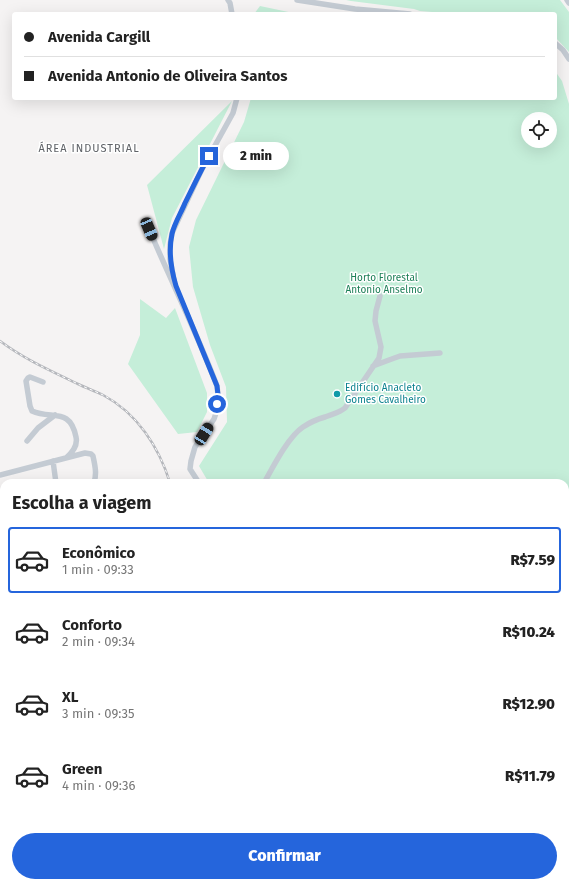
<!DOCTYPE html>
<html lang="pt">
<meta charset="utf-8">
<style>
:root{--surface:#fff;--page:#f2f2f2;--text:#222;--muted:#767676;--line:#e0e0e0;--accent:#2565dc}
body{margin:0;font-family:"Fira Sans",sans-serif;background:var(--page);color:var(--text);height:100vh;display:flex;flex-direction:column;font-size:15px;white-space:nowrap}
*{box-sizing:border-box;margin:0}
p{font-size:13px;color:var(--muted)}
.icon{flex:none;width:22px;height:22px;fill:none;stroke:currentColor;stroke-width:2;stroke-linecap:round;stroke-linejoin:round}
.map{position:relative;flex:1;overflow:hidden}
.side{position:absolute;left:0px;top:479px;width:569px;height:408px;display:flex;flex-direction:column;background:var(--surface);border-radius:12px 12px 0 0;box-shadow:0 4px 16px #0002}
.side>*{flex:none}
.top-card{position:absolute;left:12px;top:12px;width:545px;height:88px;border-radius:4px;box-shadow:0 4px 16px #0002;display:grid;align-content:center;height:88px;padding:0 12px;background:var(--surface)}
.tools{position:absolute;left:521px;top:112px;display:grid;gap:8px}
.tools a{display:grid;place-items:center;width:36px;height:36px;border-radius:50%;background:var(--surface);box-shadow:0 4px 16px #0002;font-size:20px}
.end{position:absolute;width:18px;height:18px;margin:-9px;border:5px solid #2565dc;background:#fff;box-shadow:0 0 0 2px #fff}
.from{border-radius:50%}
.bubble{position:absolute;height:28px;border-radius:14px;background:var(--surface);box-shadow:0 4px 16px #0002;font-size:13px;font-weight:800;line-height:28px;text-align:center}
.car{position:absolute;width:12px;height:24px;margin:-12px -6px;border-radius:5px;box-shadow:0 0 3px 1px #0007;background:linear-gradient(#222 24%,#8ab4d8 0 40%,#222 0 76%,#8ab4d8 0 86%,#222 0)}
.top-card b{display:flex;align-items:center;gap:14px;height:38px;font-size:15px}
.top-card b+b{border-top:1px solid var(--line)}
.top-card i{width:10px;height:10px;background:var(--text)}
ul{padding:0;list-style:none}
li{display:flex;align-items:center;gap:12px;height:66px;margin:0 8px 6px;padding:0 4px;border:2px solid transparent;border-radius:4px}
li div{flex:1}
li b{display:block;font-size:15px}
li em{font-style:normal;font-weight:800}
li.current{border-color:var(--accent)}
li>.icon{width:36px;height:36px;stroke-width:1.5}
h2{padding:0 12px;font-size:18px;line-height:48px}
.action{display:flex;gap:8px;margin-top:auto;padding:8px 12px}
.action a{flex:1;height:46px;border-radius:24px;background:var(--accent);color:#fff;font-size:16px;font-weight:800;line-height:46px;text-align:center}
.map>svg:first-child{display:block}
.green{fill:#c5eed9;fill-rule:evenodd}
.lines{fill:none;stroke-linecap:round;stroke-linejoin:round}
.minor{stroke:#c4cbd3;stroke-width:5.5}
.rail-casing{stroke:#b5b7bc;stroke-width:2.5}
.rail{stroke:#fff;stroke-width:1;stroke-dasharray:3;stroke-linecap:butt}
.route{stroke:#2565dc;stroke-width:5}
.culture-dot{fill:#0f9aa8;stroke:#fff;stroke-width:1.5}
.labels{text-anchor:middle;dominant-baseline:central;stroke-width:3;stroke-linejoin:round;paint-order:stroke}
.park-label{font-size:10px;fill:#1d7f57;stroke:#fff}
.culture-label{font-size:10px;fill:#0d838f;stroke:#fff;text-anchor:start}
.neighbourhood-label{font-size:11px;letter-spacing:1px;fill:#5f6267;stroke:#fff}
</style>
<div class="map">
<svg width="569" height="887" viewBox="0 0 569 887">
<rect width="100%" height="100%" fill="#f5f3f3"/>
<path class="green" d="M346,0H560L569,12V52L555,37V14H456L420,11L414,9L351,1Z
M260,6L298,14H254Z
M555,71L562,81L569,104V508L565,509V483H209L199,466L227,422L226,387L210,345L193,287L189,247L196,220L244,122L251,98H555ZM528,119H550V141H528Z
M232,101L172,218L164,249L147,185Z
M140,299L166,318L175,308L207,393V412L197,432L178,434L128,364L140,335Z
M4,609V664L0,663V611Z"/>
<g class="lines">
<path class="minor" d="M228,0L230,3L232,14
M297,0L355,9L410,14
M567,0L569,3
M555,43L563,50L569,59
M149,229C171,281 197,333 217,386L218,395L217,410L214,419L195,447L191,461L190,469L199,483
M174,280L170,259V245L172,233L202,169L233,113L237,98
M373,366L389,360L400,356L440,353
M43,382L30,377L28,378L26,381L30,406L32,411C52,420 70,407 76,437C78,446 72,453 66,458
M27,441L38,428L55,415
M53,461L56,483
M0,475L85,453L91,454L93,456C95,466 97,473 94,483
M264,483C273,467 288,437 303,427C309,423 318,419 325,417C332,414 339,413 345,408L379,358L381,347L375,321L376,311L380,296
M0,519H4
M0,560L4,557
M0,573L4,580
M0,604L4,601
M0,664L4,666
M0,671L4,672
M0,728H4
M0,751L4,733
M565,826L569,819
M565,876L569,871
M182,883L190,887
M304,883L312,887
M47,887L48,883
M80,887L81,883
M88,887L89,883
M126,887L128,883
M167,887L169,883
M175,887L178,883
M240,887L242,883
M371,887L373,883
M518,887L521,883
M558,887L560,883"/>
<defs>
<path id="rail" d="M0,341C24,359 51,371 78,384C86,388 95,391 103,395C137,413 159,447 170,483
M0,781L4,780
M6,887V883"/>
</defs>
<use href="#rail" class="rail-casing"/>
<use href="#rail" class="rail"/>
</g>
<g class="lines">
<path class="route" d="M209,156C200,172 193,187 185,203C181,213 174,224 172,234C168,252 171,269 176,286L217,386L218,395L217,404"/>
</g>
<circle class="culture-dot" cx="337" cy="394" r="4"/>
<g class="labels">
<g class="park-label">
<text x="384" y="278">Horto Florestal<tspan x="384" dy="12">Antonio Anselmo</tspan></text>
</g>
<g class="culture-label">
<text x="345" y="388">Edifício Anacleto<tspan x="345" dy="12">Gomes Cavalheiro</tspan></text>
</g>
<g class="neighbourhood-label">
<text x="89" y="148">ÁREA INDUSTRIAL</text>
</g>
</g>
</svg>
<div class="tools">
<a><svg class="icon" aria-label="locate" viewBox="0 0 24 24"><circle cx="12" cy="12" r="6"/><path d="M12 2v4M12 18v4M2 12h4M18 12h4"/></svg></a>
</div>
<i class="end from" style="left:217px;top:404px"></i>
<i class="end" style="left:209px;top:156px"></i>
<div class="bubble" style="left:223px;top:142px;width:66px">2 min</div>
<i class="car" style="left:149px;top:229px;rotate:157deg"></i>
<i class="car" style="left:204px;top:434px;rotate:32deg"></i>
<div class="top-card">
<b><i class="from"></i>Avenida Cargill</b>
<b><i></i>Avenida Antonio de Oliveira Santos</b>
</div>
<section class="side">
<h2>Escolha a viagem</h2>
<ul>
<li class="current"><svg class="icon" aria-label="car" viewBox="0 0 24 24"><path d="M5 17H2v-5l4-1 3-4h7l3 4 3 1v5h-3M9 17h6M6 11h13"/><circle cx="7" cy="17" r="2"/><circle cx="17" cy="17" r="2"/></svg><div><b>Econômico</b><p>1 min · 09:33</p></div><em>R$7.59</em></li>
<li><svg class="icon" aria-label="car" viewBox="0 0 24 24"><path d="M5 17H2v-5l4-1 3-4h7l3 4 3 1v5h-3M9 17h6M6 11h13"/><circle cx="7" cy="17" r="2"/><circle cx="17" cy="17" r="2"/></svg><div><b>Conforto</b><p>2 min · 09:34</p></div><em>R$10.24</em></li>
<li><svg class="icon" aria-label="car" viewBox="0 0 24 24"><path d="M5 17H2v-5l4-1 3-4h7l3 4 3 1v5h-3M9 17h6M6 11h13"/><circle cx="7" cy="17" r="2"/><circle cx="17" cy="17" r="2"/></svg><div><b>XL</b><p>3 min · 09:35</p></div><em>R$12.90</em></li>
<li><svg class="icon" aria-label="car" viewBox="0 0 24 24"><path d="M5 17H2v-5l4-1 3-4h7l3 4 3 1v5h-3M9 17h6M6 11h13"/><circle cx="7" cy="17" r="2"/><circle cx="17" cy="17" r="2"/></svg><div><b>Green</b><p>4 min · 09:36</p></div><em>R$11.79</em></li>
</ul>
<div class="action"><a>Confirmar</a></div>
</section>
</div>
